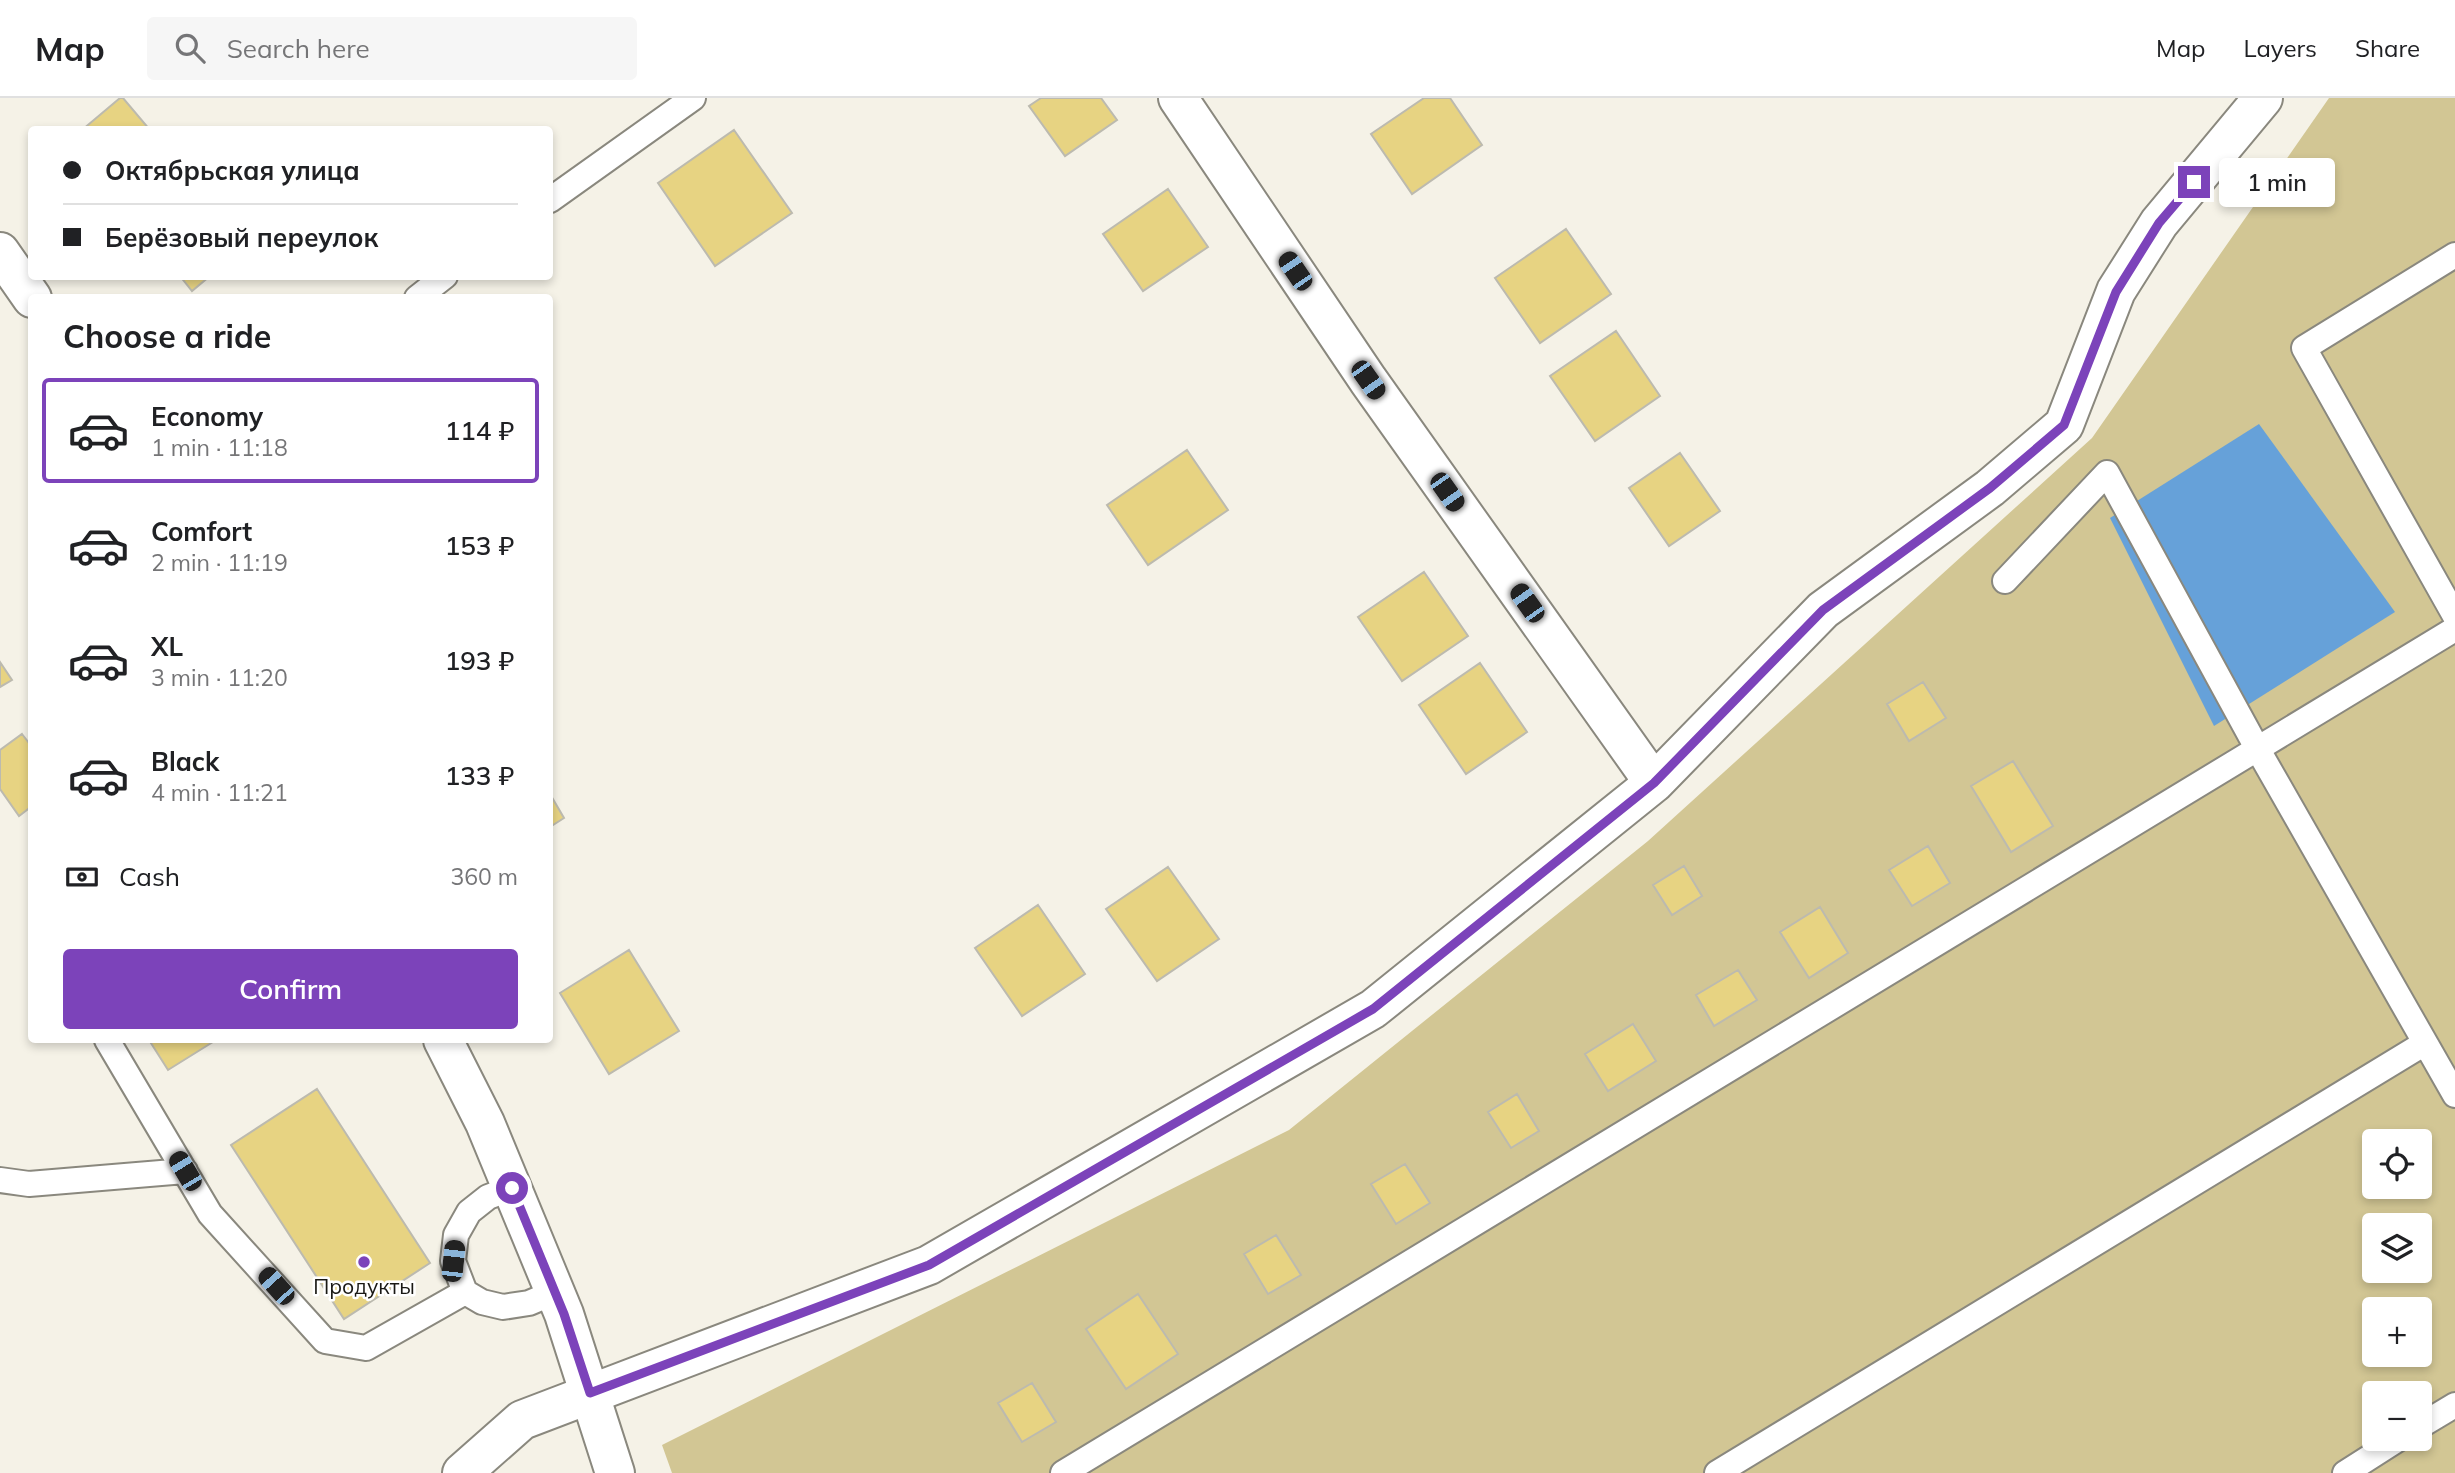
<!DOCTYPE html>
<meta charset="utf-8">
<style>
:root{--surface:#fff;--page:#f6f6f6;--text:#202124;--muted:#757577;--line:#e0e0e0;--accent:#7c43ba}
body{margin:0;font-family:Mulish,sans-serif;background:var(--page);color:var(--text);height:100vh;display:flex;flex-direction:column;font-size:26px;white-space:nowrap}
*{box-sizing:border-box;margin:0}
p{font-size:23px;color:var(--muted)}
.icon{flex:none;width:38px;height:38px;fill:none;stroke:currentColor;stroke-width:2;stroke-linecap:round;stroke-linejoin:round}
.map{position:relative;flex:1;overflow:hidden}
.sheet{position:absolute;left:28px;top:196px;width:525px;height:749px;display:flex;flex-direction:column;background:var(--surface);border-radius:7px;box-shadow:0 4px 10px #0003}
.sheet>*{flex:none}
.banner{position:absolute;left:28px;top:28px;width:525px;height:154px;border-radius:7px;box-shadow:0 4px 10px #0003;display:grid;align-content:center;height:154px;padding:0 35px;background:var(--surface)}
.controls{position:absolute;left:2362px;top:1031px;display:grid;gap:14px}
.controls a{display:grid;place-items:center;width:70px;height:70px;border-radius:7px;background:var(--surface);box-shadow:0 4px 10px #0003;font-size:35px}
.end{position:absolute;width:32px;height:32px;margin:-16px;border:9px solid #7c43ba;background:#fff;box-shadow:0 0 0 4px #fff}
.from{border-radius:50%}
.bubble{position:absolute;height:49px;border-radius:7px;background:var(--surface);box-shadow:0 4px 10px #0003;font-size:23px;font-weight:600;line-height:49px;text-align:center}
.car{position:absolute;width:21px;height:42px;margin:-21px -10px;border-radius:9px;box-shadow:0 0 5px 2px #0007;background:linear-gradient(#222 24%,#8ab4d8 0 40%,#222 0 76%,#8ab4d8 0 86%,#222 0)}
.banner b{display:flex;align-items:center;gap:24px;height:66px;font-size:26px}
.banner b+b{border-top:2px solid var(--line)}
.banner i{width:18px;height:18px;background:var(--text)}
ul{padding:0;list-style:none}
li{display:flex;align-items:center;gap:21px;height:105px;margin:0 14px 10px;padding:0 21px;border:4px solid transparent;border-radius:7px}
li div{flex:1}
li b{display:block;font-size:26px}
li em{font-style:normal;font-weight:600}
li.current{border-color:var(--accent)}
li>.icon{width:63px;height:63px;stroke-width:1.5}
h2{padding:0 35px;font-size:32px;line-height:84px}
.pay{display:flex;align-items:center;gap:18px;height:77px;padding:0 35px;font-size:26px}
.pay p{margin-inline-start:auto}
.cta{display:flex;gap:14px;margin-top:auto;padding:14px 35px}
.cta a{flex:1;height:80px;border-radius:7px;background:var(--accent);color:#fff;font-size:28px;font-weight:600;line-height:80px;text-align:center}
header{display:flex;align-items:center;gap:42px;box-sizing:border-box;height:98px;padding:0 35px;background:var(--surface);border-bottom:2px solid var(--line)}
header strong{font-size:33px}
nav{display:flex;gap:38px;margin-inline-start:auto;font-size:24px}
.search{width:490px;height:63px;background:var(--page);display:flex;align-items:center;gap:18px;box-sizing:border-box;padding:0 24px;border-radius:7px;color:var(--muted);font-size:26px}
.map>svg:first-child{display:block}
.green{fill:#d2c694;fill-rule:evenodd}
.water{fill:#66a1d9}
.building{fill:#e7d382;stroke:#bcbaaf;stroke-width:2}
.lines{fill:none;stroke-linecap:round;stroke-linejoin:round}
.lane-casing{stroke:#8a887e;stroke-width:28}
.street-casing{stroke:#8a887e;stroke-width:42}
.secondary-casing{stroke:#8a887e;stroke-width:42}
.lane{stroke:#fff;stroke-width:24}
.street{stroke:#fff;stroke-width:38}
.secondary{stroke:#fff;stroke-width:38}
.route{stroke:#7c43ba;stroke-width:9}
.poi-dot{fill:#7c43ba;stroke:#fff;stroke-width:2.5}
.labels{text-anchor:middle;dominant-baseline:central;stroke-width:5;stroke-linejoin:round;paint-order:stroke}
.poi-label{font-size:21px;fill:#191814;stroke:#fff}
</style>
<header>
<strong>Map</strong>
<div class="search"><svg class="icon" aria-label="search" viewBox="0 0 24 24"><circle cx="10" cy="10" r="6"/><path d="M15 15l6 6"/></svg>Search here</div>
<nav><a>Map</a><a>Layers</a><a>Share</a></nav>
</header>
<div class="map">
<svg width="2455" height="1375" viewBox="0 0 2455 1375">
<rect width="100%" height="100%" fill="#f5f2e7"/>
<path class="green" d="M2329,0H2455V1375H672L662,1347L1289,1032L1648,743L2092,340ZM2375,1043H2420V1088H2375ZM2375,1127H2420V1172H2375ZM2375,1211H2420V1256H2375ZM2375,1295H2420V1340H2375Z"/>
<path class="water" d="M2259,326L2395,514L2214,628L2110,420Z"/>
<path class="building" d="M120,0H123L150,32H82Z
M1041,0H1101L1117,22L1065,58L1029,8Z
M1424,0H1450L1482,47L1412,96L1371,36Z
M734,32L792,115L715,168L658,85Z
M1168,91L1208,149L1143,193L1103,136Z
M1566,131L1611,196L1540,245L1495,180Z
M180,178H210L192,193Z
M1616,233L1660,298L1595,343L1550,278Z
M1187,352L1228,412L1148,467L1107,407Z
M1680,355L1720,413L1669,448L1629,390Z
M1424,474L1468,538L1402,583L1358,519Z
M0,564L12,582L0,589Z
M1480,565L1527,634L1466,676L1419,607Z
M1923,584L1946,620L1909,643L1887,606Z
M22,636L32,649V708L19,718L0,691V652Z
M2013,663L2053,728L2011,754L1971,688Z
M550,696L564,720L550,729Z
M1928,748L1950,785L1912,808L1889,772Z
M1684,768L1702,798L1672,817L1653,787Z
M1168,769L1219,841L1157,883L1106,811Z
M1038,807L1085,876L1022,918L975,850Z
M1820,809L1848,855L1809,880L1780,834Z
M629,852L679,933L609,976L560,895Z
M1738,872L1757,902L1714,928L1696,897Z
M1633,926L1656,963L1608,993L1585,956Z
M149,942H216L168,972Z
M317,991L430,1165L344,1221L231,1047Z
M1517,996L1539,1033L1511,1050L1488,1014Z
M1405,1066L1430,1105L1396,1126L1371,1086Z
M1276,1137L1301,1177L1268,1196L1244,1156Z
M1138,1196L1178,1256L1126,1291L1086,1231Z
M1032,1285L1056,1324L1022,1344L998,1305Z"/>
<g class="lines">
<defs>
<path id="lane" d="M550,102L693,0
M2455,157L2304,250L2455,518
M417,200L445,178
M2005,483L2107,375L2257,650L2455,997
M107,942L210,1116L325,1243L366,1250L465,1194
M0,1082L29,1086L185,1073
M512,1090L488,1099L469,1114L456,1137L453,1163L465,1194L482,1204L503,1209L529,1205L555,1194
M2420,1328L2455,1307
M1063,1375L2455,531
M1717,1375L2425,945
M2345,1375L2400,1340"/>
<path id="street" d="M1654,685L1823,512L1990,390L2064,327L2116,193L2159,125L2263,0
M462,1375L522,1322L929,1167L1373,911L1654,685L1368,282L1178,0"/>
<path id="secondary" d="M0,154L32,200
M443,942L485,1025L564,1216L615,1375"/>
</defs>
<use href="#lane" class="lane-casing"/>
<use href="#street" class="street-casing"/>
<use href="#secondary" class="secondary-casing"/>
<use href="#lane" class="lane"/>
<use href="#street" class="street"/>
<use href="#secondary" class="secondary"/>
</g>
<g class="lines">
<path class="route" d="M512,1090L564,1216L590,1295L929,1167L1373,911L1654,685L1823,512L1990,390L2064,327L2116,194L2159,125L2194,84"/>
</g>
<circle class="poi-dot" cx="364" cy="1164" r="7"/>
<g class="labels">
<g class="poi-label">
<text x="364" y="1188">Продукты</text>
</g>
</g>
</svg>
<div class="controls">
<a><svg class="icon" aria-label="locate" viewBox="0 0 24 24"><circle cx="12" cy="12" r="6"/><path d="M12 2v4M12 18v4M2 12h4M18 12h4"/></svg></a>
<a><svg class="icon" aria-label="layers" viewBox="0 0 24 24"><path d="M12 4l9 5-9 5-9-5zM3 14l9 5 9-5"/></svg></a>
<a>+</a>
<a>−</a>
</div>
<i class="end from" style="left:512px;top:1090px"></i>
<i class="end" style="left:2194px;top:84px"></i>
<div class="bubble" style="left:2219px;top:60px;width:116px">1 min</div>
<i class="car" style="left:1295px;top:173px;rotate:326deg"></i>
<i class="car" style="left:1368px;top:282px;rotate:145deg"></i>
<i class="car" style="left:1447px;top:394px;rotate:145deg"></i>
<i class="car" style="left:1527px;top:505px;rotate:325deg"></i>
<i class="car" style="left:185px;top:1073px;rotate:329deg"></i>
<i class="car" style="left:453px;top:1163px;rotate:6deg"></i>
<i class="car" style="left:276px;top:1188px;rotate:318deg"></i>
<div class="banner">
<b><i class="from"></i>Октябрьская улица</b>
<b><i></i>Берёзовый переулок</b>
</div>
<section class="sheet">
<h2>Choose a ride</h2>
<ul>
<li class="current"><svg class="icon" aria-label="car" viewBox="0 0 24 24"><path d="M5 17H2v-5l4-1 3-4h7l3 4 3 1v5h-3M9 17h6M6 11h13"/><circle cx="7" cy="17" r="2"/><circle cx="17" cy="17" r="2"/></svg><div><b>Economy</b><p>1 min · 11:18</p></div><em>114 ₽</em></li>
<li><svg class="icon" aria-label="car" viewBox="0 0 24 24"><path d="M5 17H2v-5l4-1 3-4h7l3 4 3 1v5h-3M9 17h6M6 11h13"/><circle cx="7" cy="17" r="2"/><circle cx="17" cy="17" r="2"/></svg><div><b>Comfort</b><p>2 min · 11:19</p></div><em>153 ₽</em></li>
<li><svg class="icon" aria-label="car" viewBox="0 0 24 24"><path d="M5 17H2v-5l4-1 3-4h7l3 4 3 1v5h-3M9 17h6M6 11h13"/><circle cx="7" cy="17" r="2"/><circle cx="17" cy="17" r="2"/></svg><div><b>XL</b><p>3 min · 11:20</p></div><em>193 ₽</em></li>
<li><svg class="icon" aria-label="car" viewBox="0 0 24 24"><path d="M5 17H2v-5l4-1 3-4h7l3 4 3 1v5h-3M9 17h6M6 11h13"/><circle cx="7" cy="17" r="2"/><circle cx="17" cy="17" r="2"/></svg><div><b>Black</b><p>4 min · 11:21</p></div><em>133 ₽</em></li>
</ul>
<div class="pay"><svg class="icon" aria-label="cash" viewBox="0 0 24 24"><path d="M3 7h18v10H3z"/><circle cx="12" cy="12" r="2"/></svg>Cash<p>360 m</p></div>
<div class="cta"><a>Confirm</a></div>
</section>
</div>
